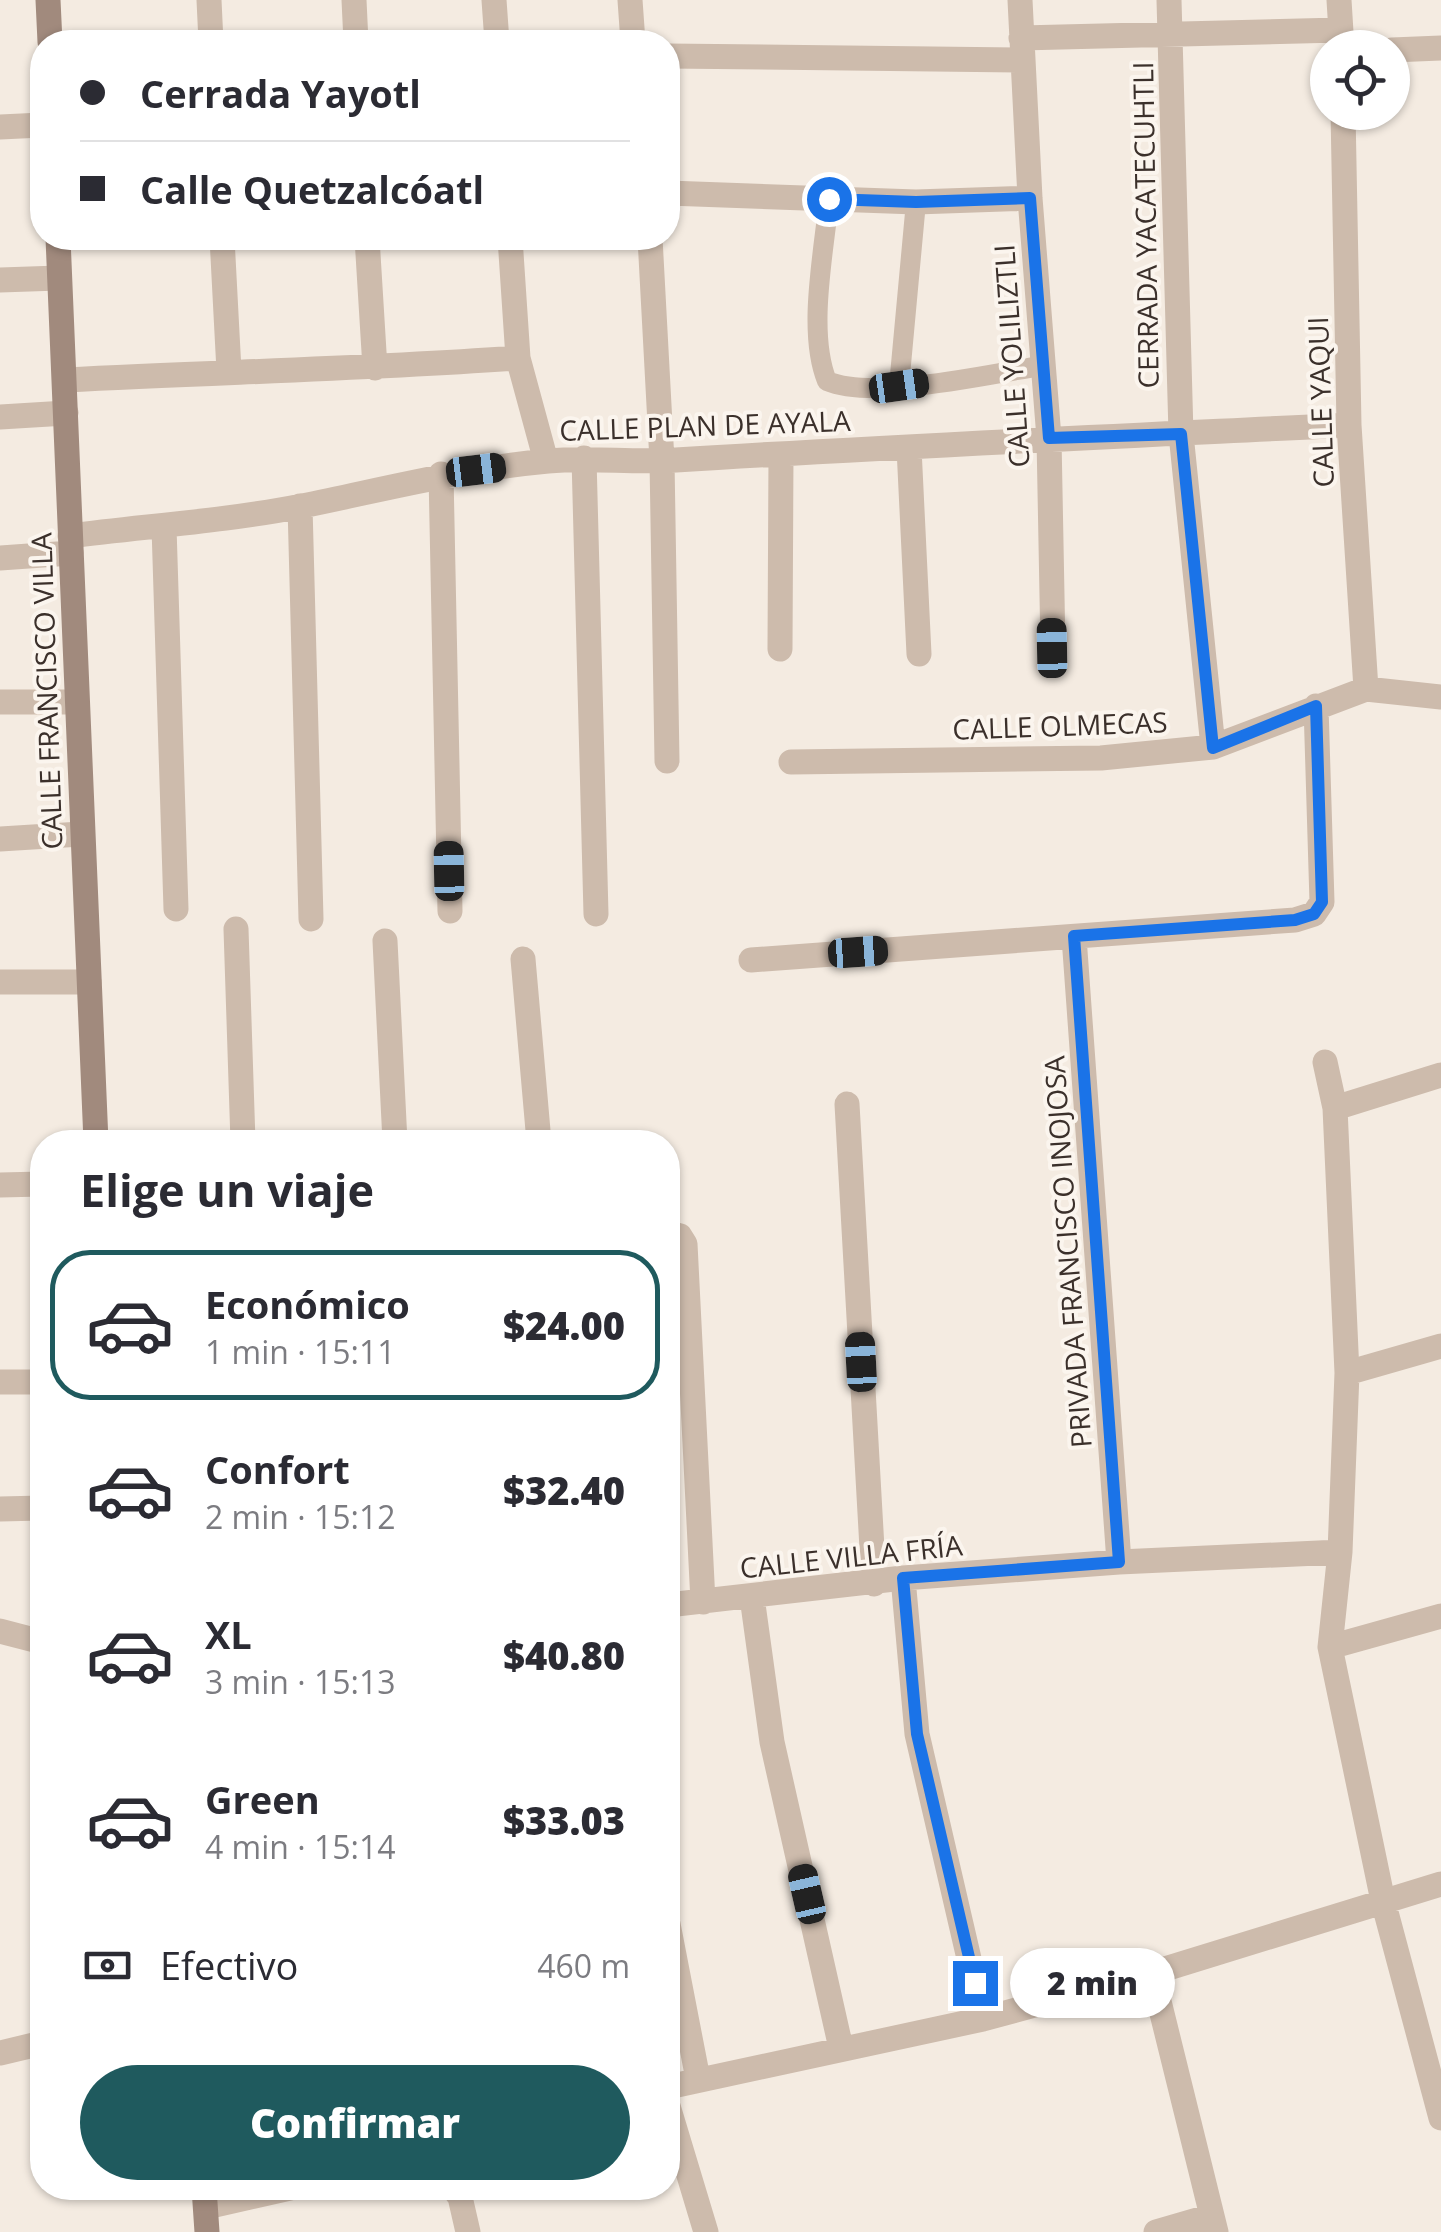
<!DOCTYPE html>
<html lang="es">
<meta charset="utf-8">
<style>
:root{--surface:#fff;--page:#f7f7f7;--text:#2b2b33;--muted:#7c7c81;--line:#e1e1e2;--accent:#1f5a5e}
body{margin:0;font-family:"Open Sans",sans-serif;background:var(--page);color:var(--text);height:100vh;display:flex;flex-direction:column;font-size:38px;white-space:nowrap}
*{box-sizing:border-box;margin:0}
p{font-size:32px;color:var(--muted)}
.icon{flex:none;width:55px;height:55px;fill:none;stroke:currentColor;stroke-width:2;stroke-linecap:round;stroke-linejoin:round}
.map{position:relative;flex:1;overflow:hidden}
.side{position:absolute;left:30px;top:1130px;width:650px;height:1070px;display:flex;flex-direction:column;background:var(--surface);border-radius:40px;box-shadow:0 2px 8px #0004}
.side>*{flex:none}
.guide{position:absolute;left:30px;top:30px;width:650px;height:220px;border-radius:40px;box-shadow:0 2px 8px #0004;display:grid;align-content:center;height:220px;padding:0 50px;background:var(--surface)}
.fabs{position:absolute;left:1310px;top:30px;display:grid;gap:20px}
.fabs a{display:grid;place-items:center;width:100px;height:100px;border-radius:50%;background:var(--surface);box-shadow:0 2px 8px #0004;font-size:50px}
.end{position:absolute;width:45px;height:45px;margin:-22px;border:12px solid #1a73e8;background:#fff;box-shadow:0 0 0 5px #fff}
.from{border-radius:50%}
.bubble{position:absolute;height:70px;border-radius:35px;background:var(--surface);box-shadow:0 2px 8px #0004;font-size:32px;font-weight:800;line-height:70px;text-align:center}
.car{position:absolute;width:30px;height:60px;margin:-30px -15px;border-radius:12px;box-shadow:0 0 8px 2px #0007;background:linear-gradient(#222 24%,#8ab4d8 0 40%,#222 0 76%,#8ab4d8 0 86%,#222 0)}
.guide b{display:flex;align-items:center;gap:35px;height:95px;font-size:38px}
.guide b+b{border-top:2px solid var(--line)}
.guide i{width:25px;height:25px;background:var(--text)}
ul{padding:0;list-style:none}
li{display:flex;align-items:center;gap:30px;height:150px;margin:0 20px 15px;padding:0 30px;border:5px solid transparent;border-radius:40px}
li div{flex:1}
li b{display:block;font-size:38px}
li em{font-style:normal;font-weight:800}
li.active{border-color:var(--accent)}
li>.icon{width:90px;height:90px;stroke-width:1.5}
h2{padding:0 50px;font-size:45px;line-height:120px}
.pay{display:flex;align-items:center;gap:25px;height:110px;padding:0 50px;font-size:38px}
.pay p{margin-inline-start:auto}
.action{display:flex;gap:20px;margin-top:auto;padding:20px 50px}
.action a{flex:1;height:115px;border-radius:60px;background:var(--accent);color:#fff;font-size:40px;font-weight:800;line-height:115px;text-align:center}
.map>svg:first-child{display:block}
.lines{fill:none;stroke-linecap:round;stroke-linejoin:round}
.lane{stroke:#cdbbac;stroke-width:20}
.street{stroke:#cdbbac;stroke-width:25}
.secondary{stroke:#a18a7d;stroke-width:25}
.route{stroke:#1a73e8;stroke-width:12}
.labels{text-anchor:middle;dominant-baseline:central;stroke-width:8;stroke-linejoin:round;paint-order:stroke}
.street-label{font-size:28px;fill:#3b302b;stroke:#fbf5ee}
</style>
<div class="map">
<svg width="1441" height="2232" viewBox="0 0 1441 2232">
<rect width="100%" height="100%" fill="#f4ebe1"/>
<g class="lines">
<path class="lane" d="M829,199C824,252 807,332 827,381C874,401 988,374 1041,366
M899,386L916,202"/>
<path class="street" d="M209,0L211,42
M354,0L356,42
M494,0L497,42
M630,0L633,42
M1020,0L1030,198L1049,438L1053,648
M1169,0L1181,434L1213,747
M1339,0L1342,48
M1021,38L1340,30
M1392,50L1441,48
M668,56L1022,60
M1343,112L1349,425L1366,689
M0,127L42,125
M668,193L916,202L1030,198
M222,238L229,371
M367,238L375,368
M510,238L518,358L546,461
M650,238L662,461L667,761
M0,280L59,278
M66,380C217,372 367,369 518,358
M0,417L66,413
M909,448L919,654
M584,458L596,914
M441,474L450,911
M300,506L311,919
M164,527L176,909
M70,536C147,526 226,521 302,506C386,489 462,469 548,461C591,457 633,463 676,460C900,446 1124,436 1349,425
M0,558L71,553
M780,649L781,454
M0,702H76
M791,762L1101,758L1213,747L1366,689L1441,697
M0,839L81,834
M236,929L243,1142
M1074,937L1119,1562
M385,941L395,1142
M523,959L539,1142
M751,960L1295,920L1314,914L1322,902L1316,706
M0,982H89
M1325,1062L1335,1108L1347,1373L1340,1552L1330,1647L1383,1901L1441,2118
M847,1104L874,1584
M1335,1108L1441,1075
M0,1185L42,1184
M668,1233L680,1236L685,1244L703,1602
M1347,1373L1441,1346
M0,1382H42
M0,1509L42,1508
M903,1578L917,1734L983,2019
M752,1597L772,1742L841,2048
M668,1605L903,1578L1119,1562L1340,1552
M0,1631L42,1642
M1330,1647L1441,1616
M668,1924L698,2079
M1152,1973L1216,2232
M0,2053L42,2043
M668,2087L983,2019L1152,1973L1441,1884
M668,2106L706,2232
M453,2188L460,2197L468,2232
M206,2207L290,2188
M1156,2232L1211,2216"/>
<path class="secondary" d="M48,0L50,42
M58,238C71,539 83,841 96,1142
M204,2188L207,2232"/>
</g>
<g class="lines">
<path class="route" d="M829,199L916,202L1030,198L1049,438L1181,434L1213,748L1316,706L1322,902L1314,914L1295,920L1074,936L1119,1562L903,1578L917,1734L975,1983"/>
</g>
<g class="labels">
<g class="street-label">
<text transform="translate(1145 225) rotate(-91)">CERRADA YACATECUHTLI</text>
<text transform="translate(1011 356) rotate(-94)">CALLE YOLILIZTLI</text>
<text transform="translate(1320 402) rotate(-92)">CALLE YAQUI</text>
<text transform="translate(705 425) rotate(-2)">CALLE PLAN DE AYALA</text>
<text transform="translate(46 691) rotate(-92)">CALLE FRANCISCO VILLA</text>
<text transform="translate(1060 725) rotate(-2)">CALLE OLMECAS</text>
<text transform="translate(1067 1252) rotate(-94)">PRIVADA FRANCISCO INOJOSA</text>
<text transform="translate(851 1556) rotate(-6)">CALLE VILLA FRÍA</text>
</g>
</g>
</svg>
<div class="fabs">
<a><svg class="icon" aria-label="locate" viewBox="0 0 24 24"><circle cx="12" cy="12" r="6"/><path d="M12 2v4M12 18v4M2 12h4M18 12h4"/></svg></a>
</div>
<i class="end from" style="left:829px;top:199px"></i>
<i class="end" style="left:975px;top:1983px"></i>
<div class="bubble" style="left:1010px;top:1948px;width:165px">2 min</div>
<i class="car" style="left:899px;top:386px;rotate:82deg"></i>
<i class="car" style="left:476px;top:470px;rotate:83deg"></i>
<i class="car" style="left:1052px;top:648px;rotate:359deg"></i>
<i class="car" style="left:449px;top:871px;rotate:359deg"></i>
<i class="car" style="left:858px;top:952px;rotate:86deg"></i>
<i class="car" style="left:861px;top:1362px;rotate:357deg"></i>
<i class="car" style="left:807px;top:1894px;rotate:347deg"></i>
<div class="guide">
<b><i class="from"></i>Cerrada Yayotl</b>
<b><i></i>Calle Quetzalcóatl</b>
</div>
<section class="side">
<h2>Elige un viaje</h2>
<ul>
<li class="active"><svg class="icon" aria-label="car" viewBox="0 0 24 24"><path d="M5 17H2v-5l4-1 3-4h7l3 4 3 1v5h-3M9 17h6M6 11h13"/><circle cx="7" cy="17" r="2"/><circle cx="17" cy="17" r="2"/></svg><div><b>Económico</b><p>1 min · 15:11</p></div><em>$24.00</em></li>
<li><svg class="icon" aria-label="car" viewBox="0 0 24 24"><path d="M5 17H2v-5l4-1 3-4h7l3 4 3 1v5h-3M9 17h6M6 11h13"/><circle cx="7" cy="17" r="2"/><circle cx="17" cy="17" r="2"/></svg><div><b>Confort</b><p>2 min · 15:12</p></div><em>$32.40</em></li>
<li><svg class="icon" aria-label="car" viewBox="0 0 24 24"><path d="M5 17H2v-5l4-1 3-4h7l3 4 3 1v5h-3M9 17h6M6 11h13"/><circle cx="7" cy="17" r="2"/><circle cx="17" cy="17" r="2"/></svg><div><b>XL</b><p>3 min · 15:13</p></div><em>$40.80</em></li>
<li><svg class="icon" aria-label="car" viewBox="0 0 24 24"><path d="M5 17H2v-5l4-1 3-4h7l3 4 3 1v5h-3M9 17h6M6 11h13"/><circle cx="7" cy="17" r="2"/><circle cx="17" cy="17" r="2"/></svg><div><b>Green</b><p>4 min · 15:14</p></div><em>$33.03</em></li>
</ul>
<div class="pay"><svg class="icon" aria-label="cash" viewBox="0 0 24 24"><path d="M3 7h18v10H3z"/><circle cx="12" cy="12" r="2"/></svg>Efectivo<p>460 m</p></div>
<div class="action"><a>Confirmar</a></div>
</section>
</div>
